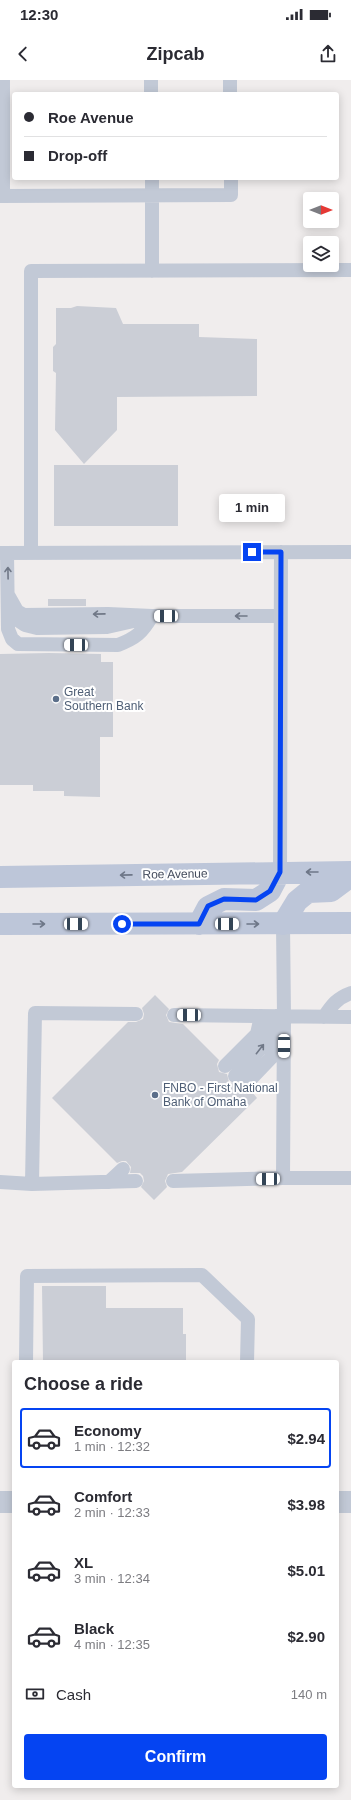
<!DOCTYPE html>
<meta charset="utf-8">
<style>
:root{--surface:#fff;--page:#f2f2f3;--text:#2b2b33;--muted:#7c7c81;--line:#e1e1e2;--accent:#0544f2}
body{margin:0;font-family:Helvetica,sans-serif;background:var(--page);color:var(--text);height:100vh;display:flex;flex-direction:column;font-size:15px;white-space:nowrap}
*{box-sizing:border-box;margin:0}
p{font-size:13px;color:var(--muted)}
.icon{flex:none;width:22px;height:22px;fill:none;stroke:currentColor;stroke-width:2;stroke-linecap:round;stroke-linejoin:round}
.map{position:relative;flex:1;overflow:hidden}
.side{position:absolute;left:12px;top:1280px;width:327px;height:428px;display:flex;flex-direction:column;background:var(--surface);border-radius:4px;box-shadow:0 2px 10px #0003}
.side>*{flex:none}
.top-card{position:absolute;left:12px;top:12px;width:327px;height:88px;border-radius:4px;box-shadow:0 2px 10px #0003;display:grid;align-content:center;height:88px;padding:0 12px;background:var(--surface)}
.needle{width:26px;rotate:90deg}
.fabs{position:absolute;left:303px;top:112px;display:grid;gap:8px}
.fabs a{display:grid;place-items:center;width:36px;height:36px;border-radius:4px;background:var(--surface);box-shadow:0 2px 10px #0003;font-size:20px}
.end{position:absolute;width:18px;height:18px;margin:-9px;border:5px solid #0544f2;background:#fff;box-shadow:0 0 0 2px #fff}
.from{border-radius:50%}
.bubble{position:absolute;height:28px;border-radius:4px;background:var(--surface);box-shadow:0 2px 10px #0003;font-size:13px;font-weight:600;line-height:28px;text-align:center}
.car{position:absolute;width:12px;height:24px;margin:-12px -6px;border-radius:5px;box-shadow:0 0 3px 1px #0007;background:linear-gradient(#fff 24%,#345 0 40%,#fff 0 76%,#345 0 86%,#fff 0)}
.top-card b{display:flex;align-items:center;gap:14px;height:38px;font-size:15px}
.top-card b+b{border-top:1px solid var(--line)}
.top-card i{width:10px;height:10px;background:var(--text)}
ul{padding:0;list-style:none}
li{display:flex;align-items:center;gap:12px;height:60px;margin:0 8px 6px;padding:0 4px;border:2px solid transparent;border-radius:4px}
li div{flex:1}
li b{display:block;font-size:15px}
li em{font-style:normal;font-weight:600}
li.current{border-color:var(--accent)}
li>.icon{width:36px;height:36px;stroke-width:1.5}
h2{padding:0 12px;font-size:18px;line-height:48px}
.pay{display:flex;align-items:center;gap:10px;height:44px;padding:0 12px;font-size:15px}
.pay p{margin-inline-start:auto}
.cta{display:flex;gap:8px;margin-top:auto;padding:8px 12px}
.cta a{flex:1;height:46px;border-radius:4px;background:var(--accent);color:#fff;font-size:16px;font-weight:600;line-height:46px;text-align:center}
.status{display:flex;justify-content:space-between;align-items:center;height:28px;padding:0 20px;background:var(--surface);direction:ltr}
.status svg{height:11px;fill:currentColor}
header{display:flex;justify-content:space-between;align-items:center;height:52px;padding:0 12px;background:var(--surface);font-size:18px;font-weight:600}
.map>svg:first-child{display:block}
.building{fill:#cbced6}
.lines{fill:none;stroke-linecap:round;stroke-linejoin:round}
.lane{stroke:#c2c9d6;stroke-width:14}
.street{stroke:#c2c9d6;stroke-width:22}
.secondary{stroke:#bdc6d9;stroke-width:22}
.oneway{stroke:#707887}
.oneway2{stroke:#6e7788}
.route{stroke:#0544f2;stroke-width:5}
.service-dot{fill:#5c6f8a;stroke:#fff;stroke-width:1.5}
.labels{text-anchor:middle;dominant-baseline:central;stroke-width:4;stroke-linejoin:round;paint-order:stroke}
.service-label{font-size:12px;fill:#4e5e75;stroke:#fff;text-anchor:start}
.street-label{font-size:12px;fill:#444c5d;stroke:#fff}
</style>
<div class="status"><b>12:30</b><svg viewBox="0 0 49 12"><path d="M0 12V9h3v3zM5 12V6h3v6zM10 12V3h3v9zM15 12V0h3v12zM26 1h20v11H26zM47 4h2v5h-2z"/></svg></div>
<header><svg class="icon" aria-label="back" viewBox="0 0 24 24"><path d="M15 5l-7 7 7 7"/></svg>Zipcab<svg class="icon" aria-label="share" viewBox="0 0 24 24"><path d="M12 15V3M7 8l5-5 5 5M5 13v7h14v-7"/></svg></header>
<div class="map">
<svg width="351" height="1720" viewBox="0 0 351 1720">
<rect width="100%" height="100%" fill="#f0eded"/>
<path class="building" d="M77,226L116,228L123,244H199V257L257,259V316L117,317V350L84,384L55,350L56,293L53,291V267L56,264V228H71Z
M54,385H178V446H54Z
M48,519H86V526H48Z
M49,573L101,574V582H113V657H100V717L64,716V711H33V705H0V574Z
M155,915L169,929L166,935L169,942L183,944L219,980L217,984L219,992L227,994L229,1002L237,1004L239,1011L243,1013L251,1011L257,1018L182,1092L168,1094L165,1101L167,1107L154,1120L141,1107L144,1101L143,1096L140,1093H130L131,1087L126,1081H122L117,1083L52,1018L128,942H136L143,939L144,934L142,928Z
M42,1206H106V1228H183V1254H186V1282H43Z"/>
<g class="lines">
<path class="lane" d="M3,0V116
M151,0V14
M230,0V14
M0,116L231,115V98
M152,191V98
M0,473L351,472
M7,473L8,549L12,559L18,564L118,565C136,558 142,553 152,536
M31,473V191L351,190
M8,515L17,531L24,535L108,534L152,536H280
M12,532L16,539L25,545L37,548L107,547L138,540
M280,792L281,472
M283,844L284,936L283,1098H351
M174,935L351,937
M324,937C332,925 337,918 351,913
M225,986L257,954L261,936
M235,996L262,967L276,936
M245,1005L271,978L280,950
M173,1101L283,1098
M0,1102L32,1104L35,933L136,934
M109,1102L123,1089
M32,1104L136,1101
M26,1282L27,1196L202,1195L248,1239L247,1282"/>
<path class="street" d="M0,1422H14
M337,1422H351"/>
<path class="secondary" d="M0,797L351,792
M0,844L351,843
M199,844L208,827L224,819L256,820L270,811L280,792
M283,844L297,821L308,812L331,811L351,796"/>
</g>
<defs><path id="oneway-shaft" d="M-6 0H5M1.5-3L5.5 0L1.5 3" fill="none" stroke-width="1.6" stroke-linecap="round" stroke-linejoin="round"/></defs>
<g class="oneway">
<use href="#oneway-shaft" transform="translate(8 493) rotate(-91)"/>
<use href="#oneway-shaft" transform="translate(99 534) rotate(179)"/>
<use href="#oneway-shaft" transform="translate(241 536) rotate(180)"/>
<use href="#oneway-shaft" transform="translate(260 969) rotate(-52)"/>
</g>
<g class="oneway2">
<use href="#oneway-shaft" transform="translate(312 792) rotate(180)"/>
<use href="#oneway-shaft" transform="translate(126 795) rotate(179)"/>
<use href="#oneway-shaft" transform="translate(39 844)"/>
<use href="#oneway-shaft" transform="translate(253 844)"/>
</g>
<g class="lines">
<path class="route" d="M122,844H199L208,826L224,819L256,820L270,811L280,792L281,472H252"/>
</g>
<g class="service-dot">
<circle cx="56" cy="619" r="4"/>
<circle cx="155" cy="1015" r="4"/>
</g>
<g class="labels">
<g class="service-label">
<text x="64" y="612">Great<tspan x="64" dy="14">Southern Bank</tspan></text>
<text x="163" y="1008">FNBO - First National<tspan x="163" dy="14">Bank of Omaha</tspan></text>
</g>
<g class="street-label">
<text transform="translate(175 794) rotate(-1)">Roe Avenue</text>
</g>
</g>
</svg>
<div class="fabs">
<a><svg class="needle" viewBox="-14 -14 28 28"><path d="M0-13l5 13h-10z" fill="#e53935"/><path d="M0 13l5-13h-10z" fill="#7c7c81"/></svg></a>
<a><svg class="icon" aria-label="layers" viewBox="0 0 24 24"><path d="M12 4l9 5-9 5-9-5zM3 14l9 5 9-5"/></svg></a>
</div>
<i class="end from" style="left:122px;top:844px"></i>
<i class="end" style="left:252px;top:472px"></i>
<div class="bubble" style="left:219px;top:414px;width:66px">1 min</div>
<i class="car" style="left:166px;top:536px;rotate:270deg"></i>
<i class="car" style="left:76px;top:565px;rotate:270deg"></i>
<i class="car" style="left:76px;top:844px;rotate:90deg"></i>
<i class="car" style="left:227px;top:844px;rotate:90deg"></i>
<i class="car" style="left:189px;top:935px;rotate:271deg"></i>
<i class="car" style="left:284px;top:966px;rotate:180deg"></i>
<i class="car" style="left:268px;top:1099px;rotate:269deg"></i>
<div class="top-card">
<b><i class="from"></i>Roe Avenue</b>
<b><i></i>Drop-off</b>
</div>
<section class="side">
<h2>Choose a ride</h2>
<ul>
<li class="current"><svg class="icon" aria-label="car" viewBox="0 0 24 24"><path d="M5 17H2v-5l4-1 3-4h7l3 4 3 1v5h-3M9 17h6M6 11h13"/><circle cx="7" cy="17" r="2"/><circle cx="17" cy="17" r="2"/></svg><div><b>Economy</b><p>1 min · 12:32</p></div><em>$2.94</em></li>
<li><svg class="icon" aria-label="car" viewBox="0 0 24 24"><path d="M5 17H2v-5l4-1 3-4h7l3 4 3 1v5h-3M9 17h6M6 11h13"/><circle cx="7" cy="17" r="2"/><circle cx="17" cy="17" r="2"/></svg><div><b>Comfort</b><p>2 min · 12:33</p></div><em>$3.98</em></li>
<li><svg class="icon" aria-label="car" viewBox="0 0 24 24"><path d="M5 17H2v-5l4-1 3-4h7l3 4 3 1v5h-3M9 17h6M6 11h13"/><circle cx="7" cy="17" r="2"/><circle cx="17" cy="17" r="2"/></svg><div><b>XL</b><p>3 min · 12:34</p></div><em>$5.01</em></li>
<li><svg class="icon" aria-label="car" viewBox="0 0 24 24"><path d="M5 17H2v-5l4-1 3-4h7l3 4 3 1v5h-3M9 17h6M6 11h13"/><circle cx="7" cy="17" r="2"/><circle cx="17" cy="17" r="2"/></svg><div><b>Black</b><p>4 min · 12:35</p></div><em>$2.90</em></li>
</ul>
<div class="pay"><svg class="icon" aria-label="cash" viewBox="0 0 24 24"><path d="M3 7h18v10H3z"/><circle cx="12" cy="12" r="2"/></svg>Cash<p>140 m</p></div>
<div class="cta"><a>Confirm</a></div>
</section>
</div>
